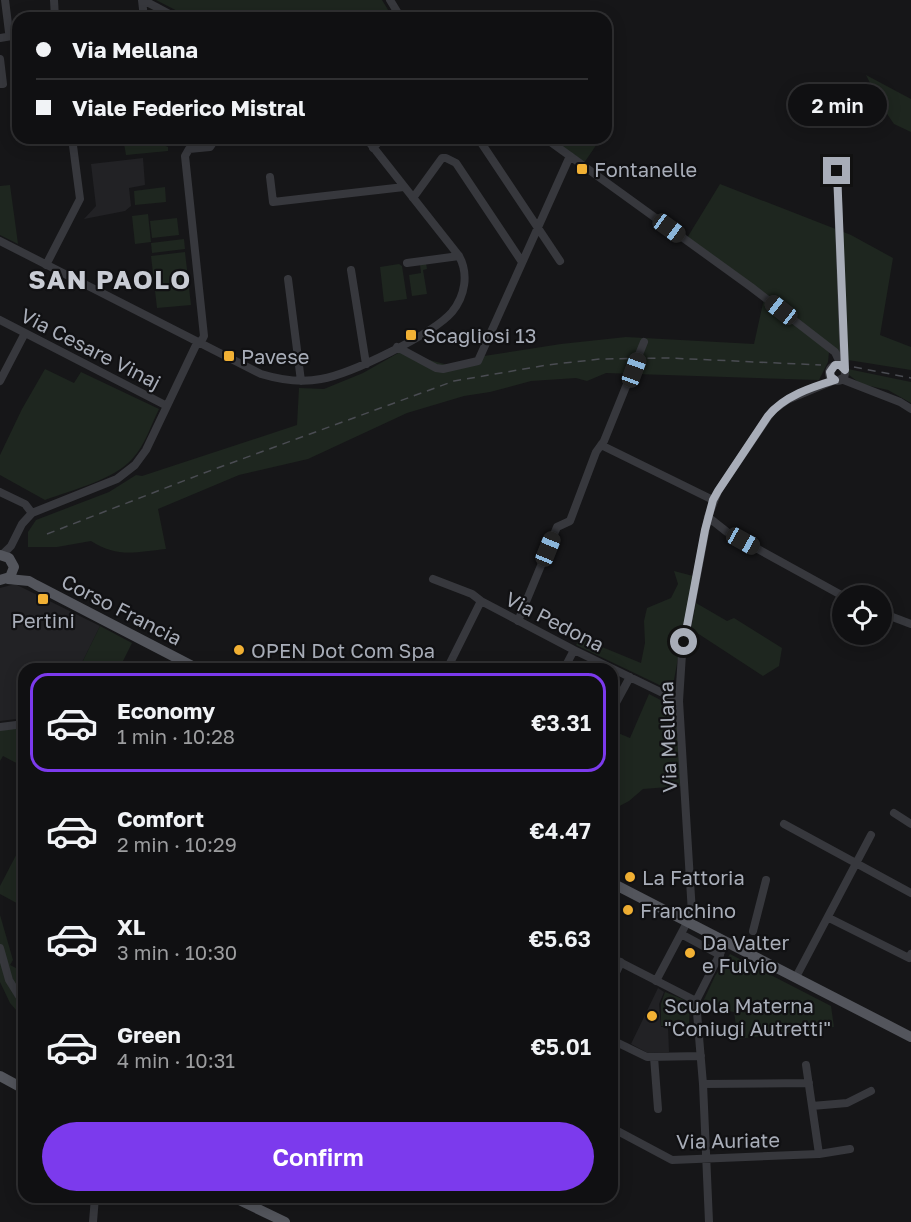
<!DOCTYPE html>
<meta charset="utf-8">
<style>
:root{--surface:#101012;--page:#1e1e20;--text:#f1f3f6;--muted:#9c9d9f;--line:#303032;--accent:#7c3aed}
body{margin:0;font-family:"Golos Text",sans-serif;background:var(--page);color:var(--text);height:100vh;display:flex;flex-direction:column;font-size:22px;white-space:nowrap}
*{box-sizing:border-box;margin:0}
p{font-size:20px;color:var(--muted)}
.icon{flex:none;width:33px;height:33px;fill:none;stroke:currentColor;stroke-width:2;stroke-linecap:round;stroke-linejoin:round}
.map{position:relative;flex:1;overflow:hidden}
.sheet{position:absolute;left:18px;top:663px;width:600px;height:540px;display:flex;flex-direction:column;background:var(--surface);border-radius:18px;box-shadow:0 3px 15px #0003,0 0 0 2px var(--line)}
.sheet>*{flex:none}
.hud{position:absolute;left:12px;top:12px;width:600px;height:132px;border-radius:18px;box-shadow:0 3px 15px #0003,0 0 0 2px var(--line);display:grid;align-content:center;height:132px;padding:0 24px;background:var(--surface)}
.controls{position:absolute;left:832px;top:585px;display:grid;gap:12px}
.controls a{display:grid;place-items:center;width:60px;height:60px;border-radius:50%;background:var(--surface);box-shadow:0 3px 15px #0003,0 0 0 2px var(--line);font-size:30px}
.end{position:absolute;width:27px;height:27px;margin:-14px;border:8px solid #a8adb8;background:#111;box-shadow:0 0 0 3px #111}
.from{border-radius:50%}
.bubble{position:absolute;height:42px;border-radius:21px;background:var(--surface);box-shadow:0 3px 15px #0003,0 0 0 2px var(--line);font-size:20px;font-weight:600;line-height:42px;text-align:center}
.car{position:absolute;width:18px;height:36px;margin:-18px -9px;border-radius:8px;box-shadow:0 0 4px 2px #0007;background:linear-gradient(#222 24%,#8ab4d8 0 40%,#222 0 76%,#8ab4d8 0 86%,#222 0)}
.hud b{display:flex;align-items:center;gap:21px;height:57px;font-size:22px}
.hud b+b{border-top:2px solid var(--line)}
.hud i{width:15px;height:15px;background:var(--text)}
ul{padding:10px 0 0;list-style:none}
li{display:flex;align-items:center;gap:18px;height:99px;margin:0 12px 9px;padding:0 12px;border:3px solid transparent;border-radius:18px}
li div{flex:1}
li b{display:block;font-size:22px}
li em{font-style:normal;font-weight:600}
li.active{border-color:var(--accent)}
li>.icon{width:54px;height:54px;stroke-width:1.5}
.cta{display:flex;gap:12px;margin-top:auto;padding:12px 24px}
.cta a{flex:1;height:69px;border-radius:36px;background:var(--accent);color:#fff;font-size:24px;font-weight:600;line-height:69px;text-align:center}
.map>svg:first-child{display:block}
.built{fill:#222225}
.green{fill:#1e261f}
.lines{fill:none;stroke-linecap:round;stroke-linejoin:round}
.minor{stroke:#37383d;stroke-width:8}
.major{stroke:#53555c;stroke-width:10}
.rail{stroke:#4a4c52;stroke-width:1.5;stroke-dasharray:8 6;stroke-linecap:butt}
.route{stroke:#a8adb8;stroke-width:8}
.poi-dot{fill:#f2b134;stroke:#111113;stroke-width:2}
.labels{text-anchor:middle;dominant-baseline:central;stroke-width:4.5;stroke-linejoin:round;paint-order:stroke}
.poi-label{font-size:20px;fill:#a8adb8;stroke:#111113;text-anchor:start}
.street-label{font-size:20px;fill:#a8adb8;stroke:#111113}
.district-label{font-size:26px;font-weight:bold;letter-spacing:1.5px;fill:#c9ccd4;stroke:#111113}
</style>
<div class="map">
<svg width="911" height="1222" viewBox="0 0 911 1222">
<rect width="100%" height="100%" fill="#161618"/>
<path class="built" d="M143,158L145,185L129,188L131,206L125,211L84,219L96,206L91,164Z
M15,584L100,626L79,669H24V718L0,721V588Z
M658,988L664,992L659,1004L661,1027H668L669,1052L648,1053L631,1044Z"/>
<path class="green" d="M156,0H382L393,18H191Z
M866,75L911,99V132L894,124L881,105Z
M123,138H160L161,144L168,147V151L126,155Z
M550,138H601L584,163Z
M720,184L851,235L893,258L880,335L911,347V370L848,360V354L829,352L828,362L819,380L606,373L587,381L576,378L531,381L490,392L464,396L407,413L308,459L239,475L158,509L166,549C136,552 117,558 91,541L57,547H28V532L36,520L109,492L136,475L142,476L297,425L299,388L324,389L363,373L400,352L448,365L484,356L561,344L626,337L754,344L765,294L687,238Z
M10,185L18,244L0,235V186Z
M165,187L166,202L135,205L134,191Z
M148,214L151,242L135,244L132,216Z
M177,218L179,235L152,238L150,221Z
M184,239L185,249L152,253L151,243Z
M185,252L191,305L157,308L151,256Z
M426,263L427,269L423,270L427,294L412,296L409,275L421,273L420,264Z
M399,264L402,266L407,299L384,302L380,267Z
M45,369L74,383L81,372L159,409C151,425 145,445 133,458C114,480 72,490 45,500L0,475V455L22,409Z
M848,369L911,382V403L888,390L861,384L849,375Z
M674,571L693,576L672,691L576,645L580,638L641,663L645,643L644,621L647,608L671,598L678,584Z
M696,603L727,621L734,618L782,648L779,666L763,676L691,629Z
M100,626L132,643L119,669H79Z
M649,694L676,708L681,786L643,789L629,801L612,810V733L613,731L630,738Z
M24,726V767L3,756L0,761V729Z
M24,840V907L0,894V886Z
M0,915L13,960L10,965L24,972V1019L10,1003L0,982Z
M730,954L831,1006L834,1027L738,1039L734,1012L701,1006L715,976Z
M665,992L690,1002L689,1026H661V1004Z"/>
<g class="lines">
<path class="minor" d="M5,0L9,32
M54,0L55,18
M142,0L144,18
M143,0L177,18
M390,0L401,18
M0,38L18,35
M0,59L3,84H0
M478,138L560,261
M545,138L751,287L835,352L842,367
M373,148L382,138
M837,172L844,366
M270,177L273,202L404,187
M413,198L442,158H446L456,163L522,262
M0,241L261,374C281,380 301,383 321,379C351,374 433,334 452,312C465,296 469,274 459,256L366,138
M407,263L459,256
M46,265L80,199L72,138
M351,270L366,364
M288,279L301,381
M0,320L167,406
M397,347L436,368L443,369L478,361L570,156
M829 373a8 8 0 1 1 16 0a8 8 0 1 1-16 0Z
M841,379L900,402L911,409
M0,381L25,333
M601,445L713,500
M0,492L25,504L32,513
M708,517L727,532L843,596
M2,555L11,546L22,524L32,513L117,479L135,465L146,450L197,343L202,340L204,336L185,156L189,149L210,147L216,138
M433,579L472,594L481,601L574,650L679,701
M882,613L911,624
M518,621L557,527L570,521L596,452L604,441L644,342
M447,669L481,601
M564,669L574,650
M612,710L630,677
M0,727L24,724
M894,813L911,824
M784,824L911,893
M829,918L909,958L911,954
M753,931L766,880
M681,934L720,955
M0,948L9,980L24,1004
M612,958L696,1001
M796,977L871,835
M612,981L621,962
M656,981L692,913L679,701L682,654L708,517L718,491L772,411L787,400L835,380
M612,1040L647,1057L701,1056
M654,1057L658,1109
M806,1065L819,1154
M703,1084L809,1083
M812,1106L847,1103L871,1091
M612,1128L672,1160L819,1154L850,1149
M93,1222L95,1197
M709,1222L703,1084L696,1001L726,942"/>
<path class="major" d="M0,555L9,558L14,567L10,577L0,580
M8,579L29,581L36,585L198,669
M612,883L911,1037
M0,1076L24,1089
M233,1197L285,1222"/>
<path class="rail" d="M854,367L911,378
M47,534L204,473L454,381L547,365L600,359L669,358L821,365"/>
</g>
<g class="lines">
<path class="route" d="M684,642L705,530L713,500L718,491L768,416C784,396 812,387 835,380L831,377L830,372L835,365H840L845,370L837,171"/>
</g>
<g class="poi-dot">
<rect x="576" y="163" width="12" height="12" rx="3"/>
<rect x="405" y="329" width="12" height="12" rx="3"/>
<rect x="223" y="350" width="12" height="12" rx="3"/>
<rect x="37" y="593" width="12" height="12" rx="3"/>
<circle cx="239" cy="650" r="6"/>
<circle cx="630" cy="877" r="6"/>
<circle cx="628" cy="910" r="6"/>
<circle cx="690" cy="953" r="6"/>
<circle cx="652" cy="1016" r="6"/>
</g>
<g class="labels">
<g class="poi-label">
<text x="594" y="169">Fontanelle</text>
<text x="423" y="335">Scagliosi 13</text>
<text x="241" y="356">Pavese</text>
<text x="43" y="620" text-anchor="middle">Pertini</text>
<text x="251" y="650">OPEN Dot Com Spa</text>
<text x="642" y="877">La Fattoria</text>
<text x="640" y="910">Franchino</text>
<text x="702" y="942">Da Valter<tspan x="702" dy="23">e Fulvio</tspan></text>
<text x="664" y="1005">Scuola Materna<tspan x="664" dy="23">"Coniugi Autretti"</tspan></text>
</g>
<g class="street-label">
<text transform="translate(91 348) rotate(27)">Via Cesare Vinaj</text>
<text transform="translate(122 609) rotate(27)">Corso Francia</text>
<text transform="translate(555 621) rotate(27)">Via Pedona</text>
<text transform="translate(667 737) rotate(-92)">Via Mellana</text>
<text transform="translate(728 1140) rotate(-1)">Via Auriate</text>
</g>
<g class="district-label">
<text x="110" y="279">SAN PAOLO</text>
</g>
</g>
</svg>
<div class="controls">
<a><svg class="icon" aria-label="locate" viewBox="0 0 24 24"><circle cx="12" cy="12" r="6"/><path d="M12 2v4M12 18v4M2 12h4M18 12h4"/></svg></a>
</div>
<i class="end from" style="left:684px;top:642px"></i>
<i class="end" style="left:837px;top:171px"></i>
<div class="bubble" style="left:788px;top:84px;width:99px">2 min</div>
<i class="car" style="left:669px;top:228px;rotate:126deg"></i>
<i class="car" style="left:781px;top:310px;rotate:308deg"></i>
<i class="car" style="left:634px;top:370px;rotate:20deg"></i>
<i class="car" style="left:743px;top:541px;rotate:119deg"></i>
<i class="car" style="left:548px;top:549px;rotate:22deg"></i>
<div class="hud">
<b><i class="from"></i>Via Mellana</b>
<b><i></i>Viale Federico Mistral</b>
</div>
<section class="sheet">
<ul>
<li class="active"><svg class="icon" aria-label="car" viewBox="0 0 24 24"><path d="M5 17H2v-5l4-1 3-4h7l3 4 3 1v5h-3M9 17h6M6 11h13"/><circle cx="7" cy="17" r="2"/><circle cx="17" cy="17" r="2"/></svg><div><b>Economy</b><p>1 min · 10:28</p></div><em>€3.31</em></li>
<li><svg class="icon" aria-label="car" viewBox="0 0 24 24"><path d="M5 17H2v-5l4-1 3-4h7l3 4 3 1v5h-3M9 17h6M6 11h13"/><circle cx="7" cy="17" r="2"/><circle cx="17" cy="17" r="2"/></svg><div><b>Comfort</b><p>2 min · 10:29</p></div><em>€4.47</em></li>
<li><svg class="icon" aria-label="car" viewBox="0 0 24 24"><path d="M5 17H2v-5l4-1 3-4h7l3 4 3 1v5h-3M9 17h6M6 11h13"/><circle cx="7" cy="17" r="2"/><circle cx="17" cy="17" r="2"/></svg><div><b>XL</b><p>3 min · 10:30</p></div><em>€5.63</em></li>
<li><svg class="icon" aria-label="car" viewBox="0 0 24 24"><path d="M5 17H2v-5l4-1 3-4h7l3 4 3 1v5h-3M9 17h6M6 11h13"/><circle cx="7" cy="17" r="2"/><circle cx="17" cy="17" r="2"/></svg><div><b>Green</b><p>4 min · 10:31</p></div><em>€5.01</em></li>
</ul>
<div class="cta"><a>Confirm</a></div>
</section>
</div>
